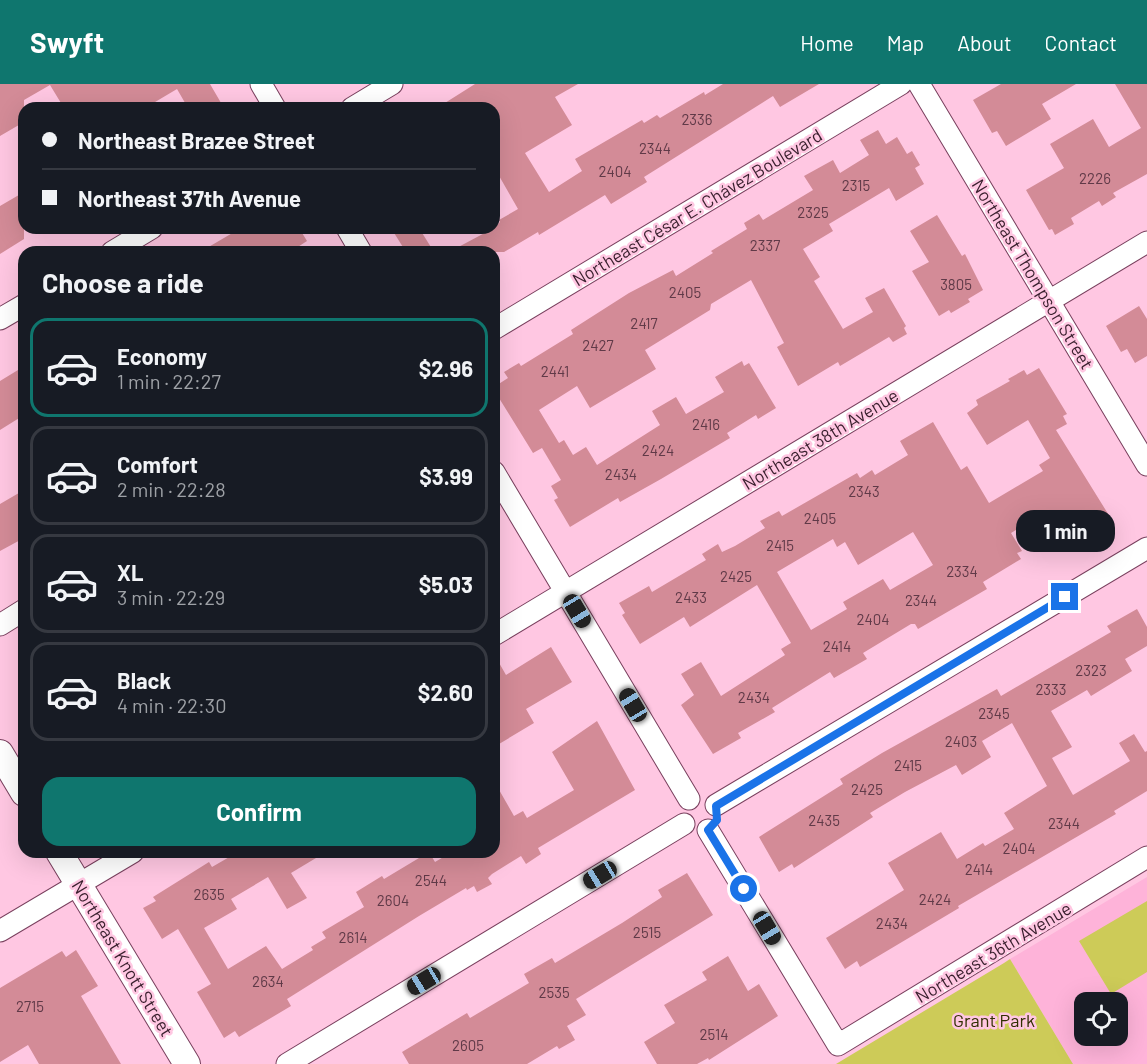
<!DOCTYPE html>
<meta charset="utf-8">
<style>
:root{--surface:#171b24;--page:#242831;--text:#f1f3f6;--muted:#9ea1a6;--line:#363941;--accent:#0f766e}
body{margin:0;font-family:Barlow,sans-serif;background:var(--page);color:var(--text);height:100vh;display:flex;flex-direction:column;font-size:22px;white-space:nowrap}
*{box-sizing:border-box;margin:0}
p{font-size:20px;color:var(--muted)}
.icon{flex:none;width:33px;height:33px;fill:none;stroke:currentColor;stroke-width:2;stroke-linecap:round;stroke-linejoin:round}
.map{position:relative;flex:1;overflow:hidden}
.details{position:absolute;left:18px;top:162px;width:482px;height:612px;display:flex;flex-direction:column;background:var(--surface);border-radius:18px;box-shadow:0 6px 24px #0002}
.details>*{flex:none}
.hud{position:absolute;left:18px;top:18px;width:482px;height:132px;border-radius:18px;box-shadow:0 6px 24px #0002;display:grid;align-content:center;height:132px;padding:0 24px;background:var(--surface)}
.tools{position:absolute;left:1074px;top:908px;display:grid;gap:12px}
.tools a{display:grid;place-items:center;width:54px;height:54px;border-radius:12px;background:var(--surface);box-shadow:0 6px 24px #0002;font-size:30px}
.end{position:absolute;width:27px;height:27px;margin:-14px;border:8px solid #1a73e8;background:#fff;box-shadow:0 0 0 3px #fff}
.from{border-radius:50%}
.bubble{position:absolute;height:42px;border-radius:18px;background:var(--surface);box-shadow:0 6px 24px #0002;font-size:20px;font-weight:700;line-height:42px;text-align:center}
.car{position:absolute;width:18px;height:36px;margin:-18px -9px;border-radius:8px;box-shadow:0 0 4px 2px #0007;background:linear-gradient(#222 24%,#8ab4d8 0 40%,#222 0 76%,#8ab4d8 0 86%,#222 0)}
.hud b{display:flex;align-items:center;gap:21px;height:57px;font-size:22px}
.hud b+b{border-top:2px solid var(--line)}
.hud i{width:15px;height:15px;background:var(--text)}
ul{padding:0;list-style:none}
li{display:flex;align-items:center;gap:18px;height:99px;margin:0 12px 9px;padding:0 12px;border:3px solid var(--line);border-radius:18px}
li div{flex:1}
li b{display:block;font-size:22px}
li em{font-style:normal;font-weight:700}
li.on{border-color:var(--accent)}
li>.icon{width:54px;height:54px;stroke-width:1.5}
h2{padding:0 24px;font-size:27px;line-height:72px}
.primary-button{display:flex;gap:12px;margin-top:auto;padding:12px 24px}
.primary-button a{flex:1;height:69px;border-radius:18px;background:var(--accent);color:#fff;font-size:24px;font-weight:700;line-height:69px;text-align:center}
header{display:flex;align-items:center;gap:36px;box-sizing:border-box;height:84px;padding:0 30px;background:var(--accent);color:#fff}
header strong{font-size:28px}
nav{display:flex;gap:33px;margin-inline-start:auto;font-size:21px}
.map>svg:first-child{display:block}
.built{fill:#feb3d9;fill-rule:evenodd}
.green{fill:#cdcb58}
.building{fill:#d38b97;fill-rule:evenodd}
.lines{fill:none;stroke-linecap:round;stroke-linejoin:round}
.minor-casing{stroke:#79405e;stroke-width:23}
.tertiary-casing{stroke:#79405e;stroke-width:28}
.minor{stroke:#fff;stroke-width:21}
.tertiary{stroke:#fff;stroke-width:26}
.route{stroke:#1a73e8;stroke-width:8}
.labels{text-anchor:middle;dominant-baseline:central;stroke-width:5;stroke-linejoin:round;paint-order:stroke}
.number-label{font-size:15px;fill:#603a48}
.street-label{font-size:18px;fill:#391f2d;stroke:#ffc7e2}
.park-label{font-size:18px;fill:#312f00;stroke:#ffc7e2}
</style>
<header>
<strong>Swyft</strong>
<nav><a>Home</a><a>Map</a><a>About</a><a>Contact</a></nav>
</header>
<div class="map">
<svg width="1147" height="980" viewBox="0 0 1147 980">
<rect width="100%" height="100%" fill="#ffc7e2"/>
<path class="built" d="M1147,793V980H1073L1010,875ZM1084,918H1118V951H1084Z"/>
<path class="green" d="M1147,817V888L1111,910L1079,857Z
M1010,875L1073,980H836L1004,879Z"/>
<path class="building" d="M0,0H210L224,24H188L177,5L145,24H64L50,1L24,16V38L0,52Z
M475,0H578L555,13L572,41L525,69L549,108L582,87L575,75L642,36L644,39L657,31L660,34L704,8L705,11L723,0H819L780,23L773,12L644,93L647,98L611,120L605,111L539,151L538,148L504,168H449L494,144L500,138L499,136L518,125L494,83V24H437Z
M1001,0H1076L1042,20L1051,35L1006,62L997,47L992,49L973,16Z
M1115,0H1147V90L1113,109L1116,113L1102,122L1099,117L1071,134L1074,140L1055,151L1052,145L1049,146L1026,106L1064,84L1050,60L1093,35L1109,63L1141,44Z
M878,46L886,60L897,53L907,70L912,67L920,81L915,84L924,100L896,117L889,104L829,140L833,147L803,165L820,193L814,197L843,245L873,228L865,214L884,204L906,242L904,244L907,250L893,258L889,253L840,282L838,278L798,302L777,263L784,259L751,196L711,220L710,226L645,266L656,285L590,324L577,302L539,326L559,359L564,356L573,371L586,363L597,381L660,341L652,327L676,313L686,330L724,308L715,293L742,277L744,282L749,279L776,324L758,335L756,331L727,349L730,354L661,395L620,418L618,414L570,443L554,416L558,414L551,402L561,396L542,364L533,369L494,306V303L508,294L504,288L519,279L521,282L573,250L571,246L629,209L673,186L676,192L713,169L711,167L747,145L744,139L759,130L763,136L813,106L804,92L833,76L840,89L869,71L860,56Z
M24,108V155L0,170V122Z
M937,131L962,172L965,170L983,206L968,215L970,218L951,229L949,226L939,232L912,187L929,178L910,147Z
M241,144H299L307,157L290,168H200Z
M391,144H419L434,168H406Z
M1139,222L1147,235V272L1135,279L1127,265L1121,268L1106,242Z
M1039,284L1067,330L1063,332L1067,340L1056,346L1110,433L1084,448L1088,453L1065,466L1043,430L1011,449L1022,467L1017,469L1021,475L983,498L987,505L918,545L915,540H911L863,569L867,575L834,594L830,588L772,624L775,628L738,649L741,654L713,670L681,621L694,611L681,590L701,578L721,612L785,571L781,565L791,559L757,501L690,543L684,533L640,560L622,531L625,529L619,519L649,502L652,508L706,476L702,470L718,460L722,468L735,462L765,444L760,437L779,427L782,432L857,389L860,394L872,386L875,391L908,371L900,357L933,338L961,386L967,382L989,419L1043,387L1039,381L1050,374L1028,336L987,361L967,329L978,321L976,316L1010,297L1008,295L1024,286L1027,291ZM913,448L933,481L890,506L883,495L843,518L847,525L811,546L777,488L833,455L837,463L845,458L858,481Z
M18,286L24,296V331L0,346V297Z
M24,406V454L0,467V420Z
M1137,525L1147,543V562L1125,575L1132,587L1091,612L1087,606L1051,627L1072,663L1052,674L1073,711L1130,677L1119,659L1134,650L1145,668L1147,667V707L1114,727L1116,730L958,822L959,824L860,883L857,877L845,885L826,854L904,806L888,779L941,748L957,775L983,759L985,762L1014,745L1004,729L1047,702L1012,639L982,657L991,673L962,691L956,681L905,708L870,729L873,733L794,784L792,780L779,788L759,753L843,700L840,695L882,669L997,605L1001,612L1111,548L1107,542Z
M551,563L572,598L526,625L534,639L494,663V570L506,591Z
M597,637L635,706L538,764L541,770L526,780L521,772L492,790L488,794L492,800L477,808L474,802L467,806L466,804L419,832L287,915L291,922L239,953L235,947L224,954L197,908L211,900L178,845L162,855L143,824L156,817L153,813L209,778L212,783L238,768H326L291,789L307,814L287,825L268,793L231,815L237,825L204,844L228,885L266,862L282,885L313,866L311,863L326,854L322,848L364,823L356,808L382,792L384,795L429,768L435,778L452,768H494V697L514,732L523,727L527,734L574,706L552,668Z
M687,789L713,831L576,915L586,931L567,942L575,956L559,965L557,962L527,980H409L402,968L467,929L470,934L529,899L524,890L552,874L555,879L622,839L662,813L658,806Z
M76,866L98,902L81,912L121,980H39L28,961L0,978V904L62,867L66,873Z
M728,872L748,907L759,900L778,932L709,976L708,974L697,980H657L644,958L675,939L664,921L707,896L702,888Z"/>
<g class="lines">
<defs>
<path id="minor" d="M261,0L275,24
M919,0L1147,381
M352,24L392,0
M347,144L361,168
M112,168L152,144
M0,235L24,221
M494,245L901,0
M494,388L689,715
M0,541L24,526
M494,551L1147,158
M716,721L1147,464
M708,746L838,961L1147,773
M0,847L133,768
M287,980L684,740"/>
<path id="tertiary" d="M0,669L24,709
M59,768L187,980"/>
</defs>
<use href="#minor" class="minor-casing"/>
<use href="#tertiary" class="tertiary-casing"/>
<use href="#minor" class="minor"/>
<use href="#tertiary" class="tertiary"/>
</g>
<g class="lines">
<path class="route" d="M744,805L708,746L717,736L716,722L1065,513"/>
</g>
<g class="labels">
<g class="number-label">
<text x="697" y="35">2336</text>
<text x="655" y="64">2344</text>
<text x="615" y="87">2404</text>
<text x="1095" y="94">2226</text>
<text x="856" y="101">2315</text>
<text x="813" y="128">2325</text>
<text x="765" y="161">2337</text>
<text x="956" y="200">3805</text>
<text x="685" y="208">2405</text>
<text x="644" y="239">2417</text>
<text x="598" y="261">2427</text>
<text x="555" y="287">2441</text>
<text x="706" y="340">2416</text>
<text x="658" y="366">2424</text>
<text x="621" y="390">2434</text>
<text x="864" y="407">2343</text>
<text x="820" y="434">2405</text>
<text x="780" y="461">2415</text>
<text x="962" y="487">2334</text>
<text x="736" y="492">2425</text>
<text x="691" y="513">2433</text>
<text x="921" y="516">2344</text>
<text x="873" y="535">2404</text>
<text x="837" y="562">2414</text>
<text x="1091" y="586">2323</text>
<text x="1051" y="605">2333</text>
<text x="754" y="613">2434</text>
<text x="994" y="629">2345</text>
<text x="961" y="657">2403</text>
<text x="908" y="681">2415</text>
<text x="867" y="705">2425</text>
<text x="824" y="736">2435</text>
<text x="1064" y="739">2344</text>
<text x="1019" y="764">2404</text>
<text x="979" y="785">2414</text>
<text x="431" y="796">2544</text>
<text x="209" y="810">2635</text>
<text x="935" y="815">2424</text>
<text x="393" y="816">2604</text>
<text x="892" y="839">2434</text>
<text x="647" y="848">2515</text>
<text x="353" y="853">2614</text>
<text x="268" y="897">2634</text>
<text x="554" y="908">2535</text>
<text x="30" y="922">2715</text>
<text x="714" y="950">2514</text>
<text x="468" y="961">2605</text>
</g>
<g class="street-label">
<text transform="translate(697 123) rotate(-31)">Northeast César E. Chávez Boulevard</text>
<text transform="translate(1033 190) rotate(59)">Northeast Thompson Street</text>
<text transform="translate(820 355) rotate(-31)">Northeast 38th Avenue</text>
<text transform="translate(993 868) rotate(-31)">Northeast 36th Avenue</text>
<text transform="translate(123 874) rotate(59)">Northeast Knott Street</text>
</g>
<g class="park-label">
<text x="994" y="936">Grant Park</text>
</g>
</g>
</svg>
<div class="tools">
<a><svg class="icon" aria-label="locate" viewBox="0 0 24 24"><circle cx="12" cy="12" r="6"/><path d="M12 2v4M12 18v4M2 12h4M18 12h4"/></svg></a>
</div>
<i class="end from" style="left:744px;top:805px"></i>
<i class="end" style="left:1065px;top:513px"></i>
<div class="bubble" style="left:1016px;top:426px;width:99px">1 min</div>
<i class="car" style="left:577px;top:527px;rotate:149deg"></i>
<i class="car" style="left:633px;top:621px;rotate:329deg"></i>
<i class="car" style="left:600px;top:791px;rotate:239deg"></i>
<i class="car" style="left:767px;top:844px;rotate:149deg"></i>
<i class="car" style="left:424px;top:897px;rotate:239deg"></i>
<div class="hud">
<b><i class="from"></i>Northeast Brazee Street</b>
<b><i></i>Northeast 37th Avenue</b>
</div>
<section class="details">
<h2>Choose a ride</h2>
<ul>
<li class="on"><svg class="icon" aria-label="car" viewBox="0 0 24 24"><path d="M5 17H2v-5l4-1 3-4h7l3 4 3 1v5h-3M9 17h6M6 11h13"/><circle cx="7" cy="17" r="2"/><circle cx="17" cy="17" r="2"/></svg><div><b>Economy</b><p>1 min · 22:27</p></div><em>$2.96</em></li>
<li><svg class="icon" aria-label="car" viewBox="0 0 24 24"><path d="M5 17H2v-5l4-1 3-4h7l3 4 3 1v5h-3M9 17h6M6 11h13"/><circle cx="7" cy="17" r="2"/><circle cx="17" cy="17" r="2"/></svg><div><b>Comfort</b><p>2 min · 22:28</p></div><em>$3.99</em></li>
<li><svg class="icon" aria-label="car" viewBox="0 0 24 24"><path d="M5 17H2v-5l4-1 3-4h7l3 4 3 1v5h-3M9 17h6M6 11h13"/><circle cx="7" cy="17" r="2"/><circle cx="17" cy="17" r="2"/></svg><div><b>XL</b><p>3 min · 22:29</p></div><em>$5.03</em></li>
<li><svg class="icon" aria-label="car" viewBox="0 0 24 24"><path d="M5 17H2v-5l4-1 3-4h7l3 4 3 1v5h-3M9 17h6M6 11h13"/><circle cx="7" cy="17" r="2"/><circle cx="17" cy="17" r="2"/></svg><div><b>Black</b><p>4 min · 22:30</p></div><em>$2.60</em></li>
</ul>
<div class="primary-button"><a>Confirm</a></div>
</section>
</div>
